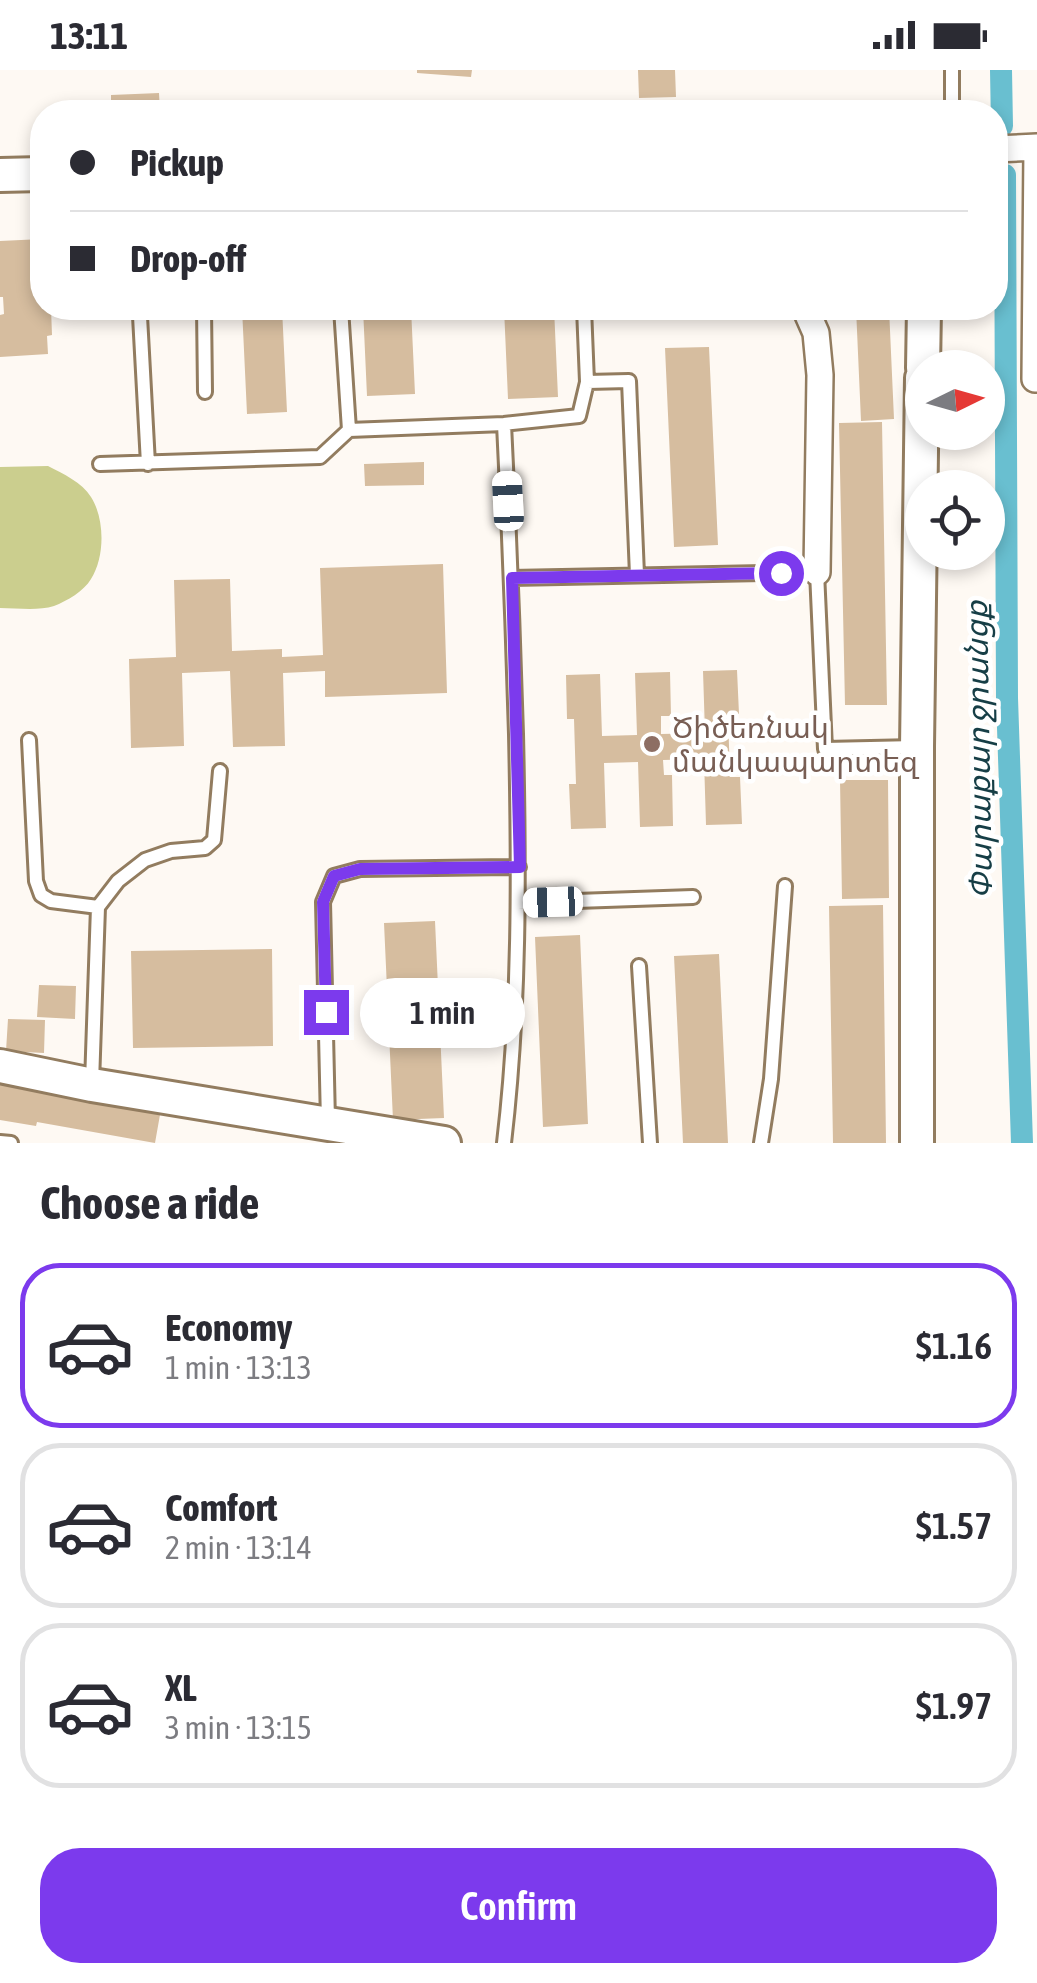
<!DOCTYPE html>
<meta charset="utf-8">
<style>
:root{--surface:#fff;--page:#f7f7f7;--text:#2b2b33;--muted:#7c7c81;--line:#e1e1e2;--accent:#7c3aed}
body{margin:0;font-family:"Asap Condensed","Noto Sans Armenian",sans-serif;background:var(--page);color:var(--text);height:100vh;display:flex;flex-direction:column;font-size:38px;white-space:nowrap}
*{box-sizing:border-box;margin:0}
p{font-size:32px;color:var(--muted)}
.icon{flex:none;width:55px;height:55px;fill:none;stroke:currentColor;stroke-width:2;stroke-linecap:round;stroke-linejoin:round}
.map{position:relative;height:1073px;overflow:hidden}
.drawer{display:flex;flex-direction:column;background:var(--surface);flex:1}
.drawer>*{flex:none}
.hud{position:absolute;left:30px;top:30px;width:978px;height:220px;border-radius:40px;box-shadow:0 5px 15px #0003;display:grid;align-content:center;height:220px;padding:0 40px;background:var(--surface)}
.needle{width:65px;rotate:85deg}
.fabs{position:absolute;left:905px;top:280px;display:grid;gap:20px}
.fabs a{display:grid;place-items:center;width:100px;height:100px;border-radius:50%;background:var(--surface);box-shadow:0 5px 15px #0003;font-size:50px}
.end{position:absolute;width:45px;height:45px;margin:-22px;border:12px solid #7c3aed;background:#fff;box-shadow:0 0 0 5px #fff}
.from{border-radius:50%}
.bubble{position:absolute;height:70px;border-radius:35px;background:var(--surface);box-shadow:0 5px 15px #0003;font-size:32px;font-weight:600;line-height:70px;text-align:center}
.car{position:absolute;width:30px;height:60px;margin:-30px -15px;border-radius:12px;box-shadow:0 0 8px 2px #0007;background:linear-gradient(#fff 24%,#345 0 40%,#fff 0 76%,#345 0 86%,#fff 0)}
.hud b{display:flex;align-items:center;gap:35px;height:95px;font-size:38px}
.hud b+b{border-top:2px solid var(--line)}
.hud i{width:25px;height:25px;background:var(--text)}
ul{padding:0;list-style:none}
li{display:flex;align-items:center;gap:30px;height:165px;margin:0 20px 15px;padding:0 20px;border:5px solid var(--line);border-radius:40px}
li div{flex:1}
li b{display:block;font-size:38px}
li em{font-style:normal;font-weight:600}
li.on{border-color:var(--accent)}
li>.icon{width:90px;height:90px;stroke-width:1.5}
h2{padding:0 40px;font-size:45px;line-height:120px}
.action{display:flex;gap:20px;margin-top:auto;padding:20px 40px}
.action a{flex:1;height:115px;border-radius:40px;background:var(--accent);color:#fff;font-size:40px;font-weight:600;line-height:115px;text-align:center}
.status{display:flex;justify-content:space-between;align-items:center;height:70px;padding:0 50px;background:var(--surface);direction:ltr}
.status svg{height:28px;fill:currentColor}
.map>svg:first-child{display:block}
.green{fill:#cbce8e}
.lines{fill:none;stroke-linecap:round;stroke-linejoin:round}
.canal{stroke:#69bfd0;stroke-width:22}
.building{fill:#d6bd9f}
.service-casing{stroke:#927c5f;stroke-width:18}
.minor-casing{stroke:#927c5f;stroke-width:30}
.tertiary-casing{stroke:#927c5f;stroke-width:38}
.service{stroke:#fff;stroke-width:12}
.minor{stroke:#fff;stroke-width:25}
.tertiary{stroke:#fff;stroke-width:32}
.route{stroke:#7c3aed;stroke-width:12}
.education-dot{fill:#8d6e63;stroke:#fff;stroke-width:4}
.labels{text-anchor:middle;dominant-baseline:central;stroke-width:9;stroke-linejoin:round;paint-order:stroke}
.education-label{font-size:30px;fill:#785e54;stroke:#fff;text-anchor:start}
.water-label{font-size:32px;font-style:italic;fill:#163e46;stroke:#fff}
</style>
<div class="status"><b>13:11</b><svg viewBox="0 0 49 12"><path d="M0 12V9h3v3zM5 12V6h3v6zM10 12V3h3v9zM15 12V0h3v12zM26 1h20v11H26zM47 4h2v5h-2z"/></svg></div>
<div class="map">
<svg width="1037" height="1073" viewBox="0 0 1037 1073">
<rect width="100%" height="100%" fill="#fef9f3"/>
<path class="green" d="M48,396C63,404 82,412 91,427C105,449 105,487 91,509C84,521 67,531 54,536C38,541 17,538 0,538V397Z"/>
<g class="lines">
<path class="canal" d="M1001,0L1002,56
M1005,105L1007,628L1022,1073"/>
</g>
<path class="building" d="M417,0H472L471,7L417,3Z
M638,0H675L676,27L639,28Z
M159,23L160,42H111V25Z
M42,169V238H51L52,265L47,266L48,284L0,287V245L4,244L3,227H0V171Z
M242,238H282L287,342L247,344Z
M363,238H411L415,324L367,326Z
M504,238H554L558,327L508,329Z
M856,238H889L894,349L861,351Z
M709,277L718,475L674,477L665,278Z
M882,352L887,635H845L839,353Z
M424,392V415L365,416L364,394Z
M443,494L447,623L325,627V601L283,603L285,676L233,677L230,601L182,603L184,676L131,678L129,589L176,587L174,510L230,509L232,581L282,579V587L323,585L320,498Z
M737,600L739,644L728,645L730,707H740L742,754L706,755L704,689L663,690L664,705H672L673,756L640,757L638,692L604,693L606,758L571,759L569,714H576L574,649H567L566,605L600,604L602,666L637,665L635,603L670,602L671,646H661V664L705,663L703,601Z
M840,710H888L889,828L842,829Z
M883,835L886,1073H833L829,836Z
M435,851L444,1048L393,1050L384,853Z
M580,865L588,1054L543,1057L535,867Z
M272,879L273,976L133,978L131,881Z
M719,884L728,1073H683L674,886Z
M39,915L76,916L75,949L37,947Z
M8,949L45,950L44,983L6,981Z
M0,1010L161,1039L155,1073L37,1052L36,1056L0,1050Z"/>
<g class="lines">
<defs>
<path id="service" d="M952,0V42
M136,238L140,246L148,394
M204,238L205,322
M341,238L349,360
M587,312L629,311L637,505
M504,354C509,457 513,561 516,664C519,800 520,938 504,1073
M100,394L320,387L349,360L504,354L579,346L587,312L584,238
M511,508L817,502L825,679L916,677
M29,670L36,811L41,825L51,831L98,837
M518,833L693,827
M639,896L650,1073
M92,1013L98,837L118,811L145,790L171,781L205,778L214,770L220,701
M328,1052L323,832L334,806L360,799L519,797
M0,1072L11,1073
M761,1073L771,1009L785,816"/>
<path id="minor" d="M1037,77L1035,309H1037
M995,79L1037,77
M805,238L816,263L820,305L817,502"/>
<path id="tertiary" d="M0,105L42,104
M923,298L924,238
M0,996L92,1015L444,1073
M917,1073V677L922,308"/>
</defs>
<use href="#service" class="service-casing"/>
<use href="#minor" class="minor-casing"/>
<use href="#tertiary" class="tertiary-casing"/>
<use href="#service" class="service"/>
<use href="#minor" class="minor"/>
<use href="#tertiary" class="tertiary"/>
</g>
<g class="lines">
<path class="route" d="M326,942L323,832L334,806L360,799L520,797L512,508L781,503"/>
</g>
<circle class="education-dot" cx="652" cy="674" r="10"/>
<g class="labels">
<g class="education-label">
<text x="672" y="657">Ծիծեռնակ<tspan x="672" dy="34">մանկապարտեզ</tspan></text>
</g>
<g class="water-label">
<text transform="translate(978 680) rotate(-91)">Փարաքար ջրանցք</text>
</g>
</g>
</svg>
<div class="fabs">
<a><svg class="needle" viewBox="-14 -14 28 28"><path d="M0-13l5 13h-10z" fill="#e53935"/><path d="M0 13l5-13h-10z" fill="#7c7c81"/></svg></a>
<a><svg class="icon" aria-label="locate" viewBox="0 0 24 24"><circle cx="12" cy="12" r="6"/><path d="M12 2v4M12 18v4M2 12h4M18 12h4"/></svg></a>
</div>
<i class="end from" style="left:781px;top:503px"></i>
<i class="end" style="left:326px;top:942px"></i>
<div class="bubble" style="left:360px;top:908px;width:165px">1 min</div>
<i class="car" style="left:508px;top:431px;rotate:357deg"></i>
<i class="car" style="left:553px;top:832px;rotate:268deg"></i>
<div class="hud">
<b><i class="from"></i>Pickup</b>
<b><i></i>Drop-off</b>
</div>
</div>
<section class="drawer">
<h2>Choose a ride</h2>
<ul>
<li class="on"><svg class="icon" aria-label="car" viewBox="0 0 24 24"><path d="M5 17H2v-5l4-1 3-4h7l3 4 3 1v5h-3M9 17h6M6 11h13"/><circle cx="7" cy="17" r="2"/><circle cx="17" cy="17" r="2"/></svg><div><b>Economy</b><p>1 min · 13:13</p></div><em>$1.16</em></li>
<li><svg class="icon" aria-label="car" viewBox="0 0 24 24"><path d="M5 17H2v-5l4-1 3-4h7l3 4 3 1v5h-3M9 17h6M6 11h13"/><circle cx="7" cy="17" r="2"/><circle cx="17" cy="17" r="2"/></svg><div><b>Comfort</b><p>2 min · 13:14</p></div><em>$1.57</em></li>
<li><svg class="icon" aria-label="car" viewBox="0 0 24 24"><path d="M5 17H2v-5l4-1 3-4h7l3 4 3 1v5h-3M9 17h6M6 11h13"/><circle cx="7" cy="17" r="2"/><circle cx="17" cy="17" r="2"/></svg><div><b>XL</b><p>3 min · 13:15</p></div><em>$1.97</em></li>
</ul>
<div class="action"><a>Confirm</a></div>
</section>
